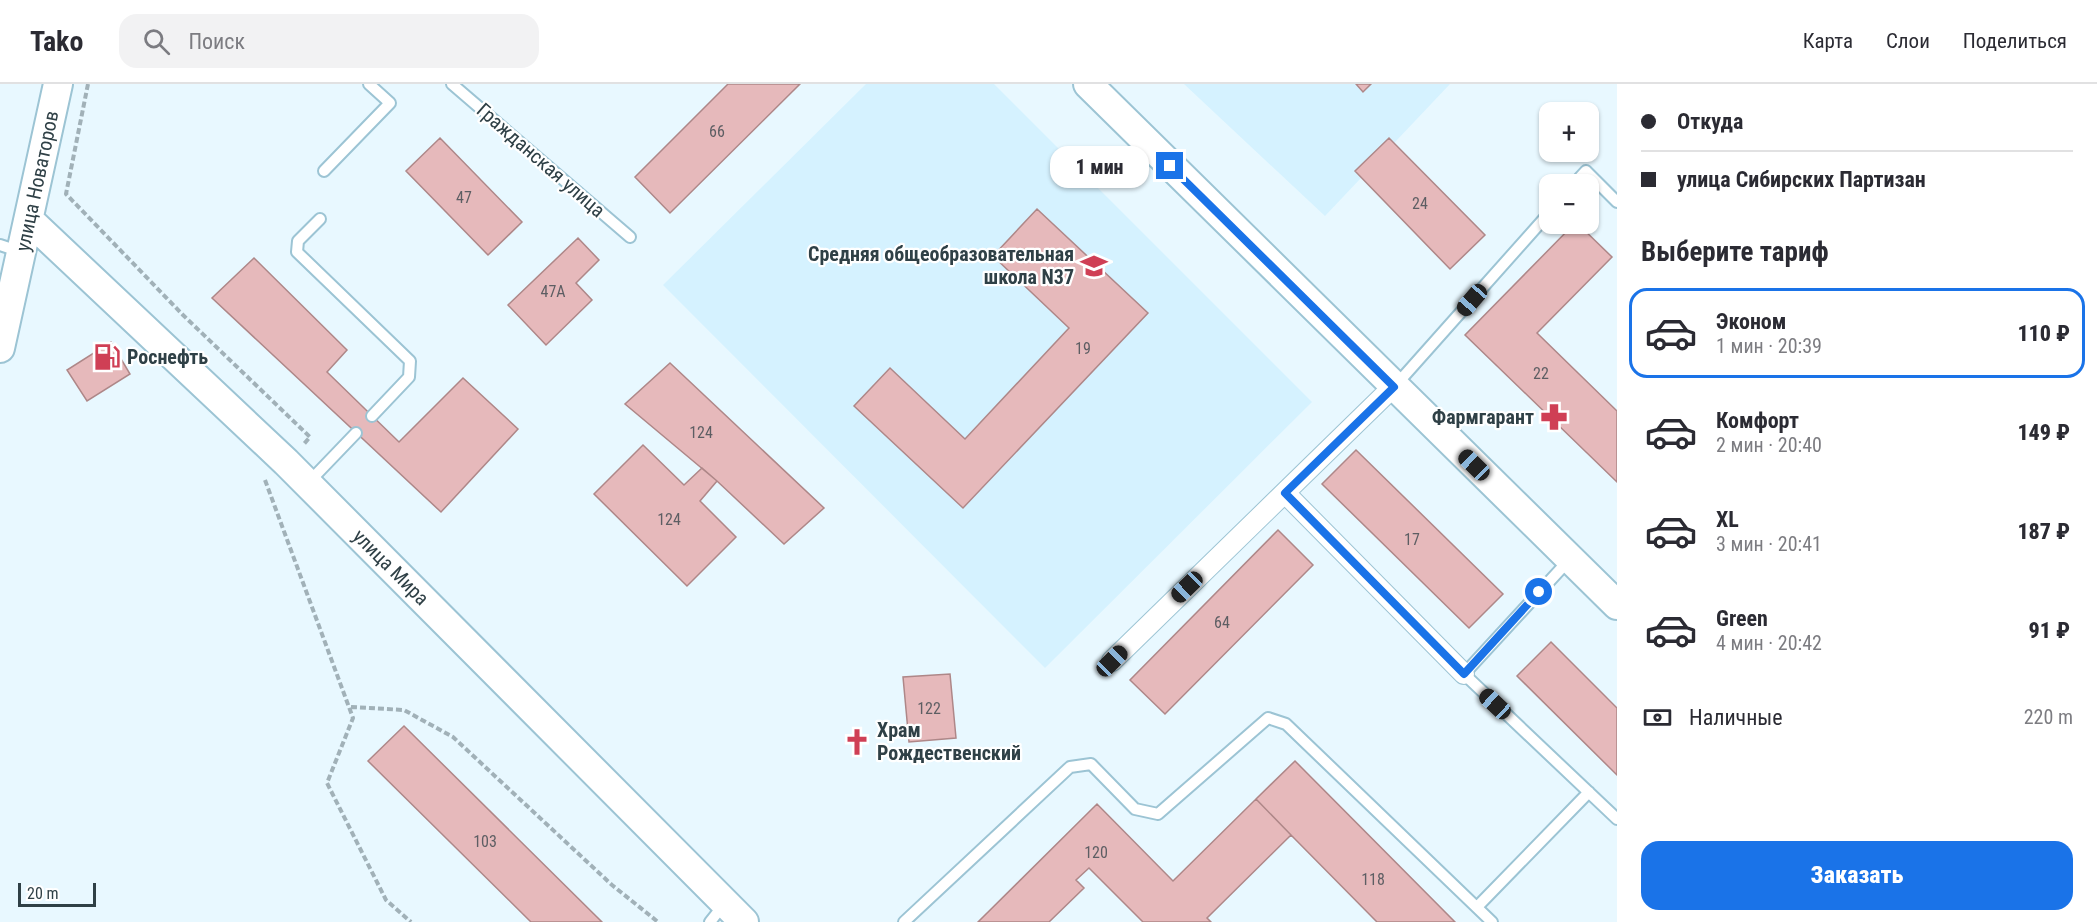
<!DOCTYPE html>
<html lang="ru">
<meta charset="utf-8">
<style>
:root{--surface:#fff;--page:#f2f2f3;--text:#2b2b33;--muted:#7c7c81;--line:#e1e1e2;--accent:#1a73e8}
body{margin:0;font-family:"Roboto Condensed",sans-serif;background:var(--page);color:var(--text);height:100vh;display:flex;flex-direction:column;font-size:22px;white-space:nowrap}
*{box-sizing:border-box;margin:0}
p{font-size:20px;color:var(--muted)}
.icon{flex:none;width:33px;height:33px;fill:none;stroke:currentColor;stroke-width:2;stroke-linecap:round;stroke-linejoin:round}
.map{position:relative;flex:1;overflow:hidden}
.details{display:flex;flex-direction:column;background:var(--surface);width:480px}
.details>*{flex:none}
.banner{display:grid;align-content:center;height:132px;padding:0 24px;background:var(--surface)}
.fabs{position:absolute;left:1539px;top:18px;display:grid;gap:12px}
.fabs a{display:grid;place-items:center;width:60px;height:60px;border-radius:12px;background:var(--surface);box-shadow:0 2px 4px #0004;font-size:30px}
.scale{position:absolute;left:18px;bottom:15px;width:78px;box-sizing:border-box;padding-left:6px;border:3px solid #2f4046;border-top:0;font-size:16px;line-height:21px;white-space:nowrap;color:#2f4046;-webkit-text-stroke:4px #fff;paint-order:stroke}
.end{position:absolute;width:27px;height:27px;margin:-14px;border:8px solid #1a73e8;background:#fff;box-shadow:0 0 0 3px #fff}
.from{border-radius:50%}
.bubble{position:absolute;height:42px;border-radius:18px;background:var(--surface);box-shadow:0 2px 4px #0004;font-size:20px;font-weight:800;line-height:42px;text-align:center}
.car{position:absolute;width:18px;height:36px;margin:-18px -9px;border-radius:8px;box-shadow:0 0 4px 2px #0007;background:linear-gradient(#222 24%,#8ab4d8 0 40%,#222 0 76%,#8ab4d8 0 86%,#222 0)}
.banner b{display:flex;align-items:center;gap:21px;height:57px;font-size:22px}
.banner b+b{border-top:2px solid var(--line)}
.banner i{width:15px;height:15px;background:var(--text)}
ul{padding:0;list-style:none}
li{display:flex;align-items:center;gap:18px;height:90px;margin:0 12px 9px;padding:0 12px;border:3px solid transparent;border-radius:18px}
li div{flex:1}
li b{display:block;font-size:22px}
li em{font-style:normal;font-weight:800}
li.selected{border-color:var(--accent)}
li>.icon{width:54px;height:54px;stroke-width:1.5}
h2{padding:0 24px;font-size:27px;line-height:72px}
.pay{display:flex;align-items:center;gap:15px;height:66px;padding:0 24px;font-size:22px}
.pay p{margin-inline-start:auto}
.primary-button{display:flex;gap:12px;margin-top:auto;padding:12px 24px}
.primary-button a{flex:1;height:69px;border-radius:18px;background:var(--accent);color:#fff;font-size:24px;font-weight:800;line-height:69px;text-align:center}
header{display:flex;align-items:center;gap:36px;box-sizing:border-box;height:84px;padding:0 30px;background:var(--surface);border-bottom:2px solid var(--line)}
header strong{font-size:28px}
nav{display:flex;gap:33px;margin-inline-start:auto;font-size:21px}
.search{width:420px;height:54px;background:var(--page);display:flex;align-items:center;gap:15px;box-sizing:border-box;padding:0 21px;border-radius:18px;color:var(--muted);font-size:22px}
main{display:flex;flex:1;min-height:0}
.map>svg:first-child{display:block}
.built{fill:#d5f2ff}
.building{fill:#e6b9bb;stroke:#ae8788;stroke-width:1.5}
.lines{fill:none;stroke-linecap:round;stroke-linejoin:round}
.lane-casing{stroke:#9cc4d4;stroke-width:14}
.street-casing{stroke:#9cc4d4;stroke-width:22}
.secondary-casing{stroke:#9cc4d4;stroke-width:32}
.path{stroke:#a1b1b8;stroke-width:4;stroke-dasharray:6 3;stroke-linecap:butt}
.lane{stroke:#fff;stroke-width:10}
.street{stroke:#fff;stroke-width:20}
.secondary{stroke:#fff;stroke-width:28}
.route{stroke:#1a73e8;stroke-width:8}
.labels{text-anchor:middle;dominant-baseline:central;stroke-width:4.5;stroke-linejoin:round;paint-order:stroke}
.number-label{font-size:16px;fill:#5d5e63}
.street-label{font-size:20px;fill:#2f4046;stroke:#fff}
.poi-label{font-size:20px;font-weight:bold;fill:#2f4046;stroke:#fff;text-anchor:end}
</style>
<header>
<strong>Tako</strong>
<div class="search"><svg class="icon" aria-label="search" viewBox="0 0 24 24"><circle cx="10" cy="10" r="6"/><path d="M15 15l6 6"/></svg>Поиск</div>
<nav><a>Карта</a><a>Слои</a><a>Поделиться</a></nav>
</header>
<main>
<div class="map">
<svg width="1617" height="838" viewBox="0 0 1617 838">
<rect width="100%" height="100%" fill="#e8f8ff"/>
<path class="built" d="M866,0H994L1312,318L1045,584L663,201Z
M1184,0H1450L1325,132Z"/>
<path class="building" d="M728,0H800L670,129L635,93Z
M1356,0H1371L1363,8Z
M440,54L522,138L488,171L406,87Z
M1389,54L1485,151L1450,185L1355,87Z
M1037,125L1148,229L963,424L854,322L890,284L965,355L1069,244L993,172Z
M1574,140H1578L1612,173L1537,249L1617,327V398L1465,251Z
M578,154L599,176L576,199L592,216L546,261L508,221Z
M254,174L347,266L327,288L399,358L463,294L518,345L441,428L212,214Z
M111,258L130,290L87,317L67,286Z
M670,279L824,424L784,460L717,397L625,320Z
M643,361L684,401L702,384L717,397L700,417L736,453L687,502L594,410Z
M1356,366L1503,510L1469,544L1322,400Z
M1278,446L1313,481L1165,630L1130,596Z
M1551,558L1617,624V691L1517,592Z
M950,590L956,654L909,658L903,593Z
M404,642L602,838H531L368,677Z
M1295,677L1455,838H1377L1291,751L1256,715Z
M1256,715L1291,751L1207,834L1211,838H1143L1089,784L1076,796L1084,804L1049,838H978L1097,720L1173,797Z"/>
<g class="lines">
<defs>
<path id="lane" d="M452,0L630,153
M324,87L390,19L369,0
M1574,100L1586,87L1617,118
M320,135L298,157L297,168L410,277L409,293L372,332
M0,161L21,168
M1396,301L1550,128
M308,399L356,349
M1569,476L1464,590L1617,735
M1477,823L1589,708
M710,838L725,819
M904,838L1070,683L1091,680L1135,725L1158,730L1268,634L1286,640L1492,838"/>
<path id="street" d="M1285,409L1464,590
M1112,577L1393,303"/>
<path id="secondary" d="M1088,0L1617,521
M29,136L286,378L744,838
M0,264L58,0"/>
</defs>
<use href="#lane" class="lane-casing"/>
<use href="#street" class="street-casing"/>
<use href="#secondary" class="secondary-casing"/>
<path class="path" d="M88,0L66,110L183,231L310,353L303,361
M265,396L353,634L327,699L386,816L411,838
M351,623L404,626L453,653L612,801L658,838"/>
<use href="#lane" class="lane"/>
<use href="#street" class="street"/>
<use href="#secondary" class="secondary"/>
</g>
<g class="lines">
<path class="route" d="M1170,82L1394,303L1285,409L1464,590L1539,508"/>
</g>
<defs>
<symbol id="school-bare" viewBox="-9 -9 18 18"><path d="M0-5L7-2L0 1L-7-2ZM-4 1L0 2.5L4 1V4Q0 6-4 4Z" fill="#cf3f55" stroke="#fff" stroke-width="2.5" paint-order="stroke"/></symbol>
<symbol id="fuel-bare" viewBox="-9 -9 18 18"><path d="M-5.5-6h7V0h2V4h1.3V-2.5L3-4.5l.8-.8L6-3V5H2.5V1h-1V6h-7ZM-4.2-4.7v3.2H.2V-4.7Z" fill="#cf3f55" stroke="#fff" stroke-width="2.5" paint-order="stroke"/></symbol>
<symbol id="pharmacy-bare" viewBox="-9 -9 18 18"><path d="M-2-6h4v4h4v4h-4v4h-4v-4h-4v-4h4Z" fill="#cf3f55" stroke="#fff" stroke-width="2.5" paint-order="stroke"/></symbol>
<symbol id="church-bare" viewBox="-9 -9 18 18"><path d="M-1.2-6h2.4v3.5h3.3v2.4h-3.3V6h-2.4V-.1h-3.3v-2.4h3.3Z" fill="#cf3f55" stroke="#fff" stroke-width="2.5" paint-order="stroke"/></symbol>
</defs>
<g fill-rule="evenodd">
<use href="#school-bare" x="1075" y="163" width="38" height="38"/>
<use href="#fuel-bare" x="88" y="254" width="38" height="38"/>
<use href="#pharmacy-bare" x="1535" y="314" width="38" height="38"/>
<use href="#church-bare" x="838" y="639" width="38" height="38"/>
</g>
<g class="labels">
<g class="number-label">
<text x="717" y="47">66</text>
<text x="464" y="113">47</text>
<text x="1420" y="119">24</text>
<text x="553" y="207">47А</text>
<text x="1083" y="264">19</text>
<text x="1541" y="289">22</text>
<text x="701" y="348">124</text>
<text x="669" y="435">124</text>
<text x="1412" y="455">17</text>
<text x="1222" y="538">64</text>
<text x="929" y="624">122</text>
<text x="485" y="757">103</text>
<text x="1096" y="768">120</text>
<text x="1373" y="795">118</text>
</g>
<g class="street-label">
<text transform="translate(541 76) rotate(41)">Гражданская улица</text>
<text transform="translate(37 97) rotate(-78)">улица Новаторов</text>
<text transform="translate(391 483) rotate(45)">улица Мира</text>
</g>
<g class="poi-label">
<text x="1074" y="170">Средняя общеобразовательная<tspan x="1074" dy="23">школа N37</tspan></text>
<text x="127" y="273" text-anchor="start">Роснефть</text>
<text x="1534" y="333">Фармгарант</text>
<text x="877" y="646" text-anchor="start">Храм<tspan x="877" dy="23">Рождественский</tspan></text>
</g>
</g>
</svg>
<div class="fabs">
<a>+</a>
<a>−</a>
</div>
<div class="scale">20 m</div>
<i class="end from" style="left:1539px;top:508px"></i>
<i class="end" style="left:1170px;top:82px"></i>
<div class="bubble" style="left:1050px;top:62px;width:99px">1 мин</div>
<i class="car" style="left:1472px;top:216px;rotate:221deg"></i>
<i class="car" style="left:1474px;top:381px;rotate:314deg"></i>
<i class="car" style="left:1187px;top:503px;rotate:226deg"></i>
<i class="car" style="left:1112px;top:577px;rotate:45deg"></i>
<i class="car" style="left:1495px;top:620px;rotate:313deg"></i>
</div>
<section class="details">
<div class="banner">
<b><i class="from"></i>Откуда</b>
<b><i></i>улица Сибирских Партизан</b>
</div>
<h2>Выберите тариф</h2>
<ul>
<li class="selected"><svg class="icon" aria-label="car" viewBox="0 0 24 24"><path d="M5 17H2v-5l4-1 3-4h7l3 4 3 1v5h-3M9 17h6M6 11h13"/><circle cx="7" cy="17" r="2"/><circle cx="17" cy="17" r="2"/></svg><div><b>Эконом</b><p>1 мин · 20:39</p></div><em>110 ₽</em></li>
<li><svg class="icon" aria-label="car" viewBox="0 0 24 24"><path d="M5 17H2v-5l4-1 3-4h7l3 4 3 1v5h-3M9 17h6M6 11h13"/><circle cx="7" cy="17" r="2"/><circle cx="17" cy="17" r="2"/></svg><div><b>Комфорт</b><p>2 мин · 20:40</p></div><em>149 ₽</em></li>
<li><svg class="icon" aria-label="car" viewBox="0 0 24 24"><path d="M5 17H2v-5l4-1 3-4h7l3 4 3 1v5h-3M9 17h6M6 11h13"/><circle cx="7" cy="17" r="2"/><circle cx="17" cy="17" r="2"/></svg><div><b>XL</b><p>3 мин · 20:41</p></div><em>187 ₽</em></li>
<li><svg class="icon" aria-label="car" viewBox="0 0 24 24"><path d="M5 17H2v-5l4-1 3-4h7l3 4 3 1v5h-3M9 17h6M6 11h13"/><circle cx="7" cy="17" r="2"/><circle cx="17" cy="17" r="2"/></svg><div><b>Green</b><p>4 мин · 20:42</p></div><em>91 ₽</em></li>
</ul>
<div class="pay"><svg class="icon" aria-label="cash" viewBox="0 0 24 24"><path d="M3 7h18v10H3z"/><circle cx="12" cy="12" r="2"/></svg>Наличные<p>220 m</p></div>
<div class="primary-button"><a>Заказать</a></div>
</section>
</main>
